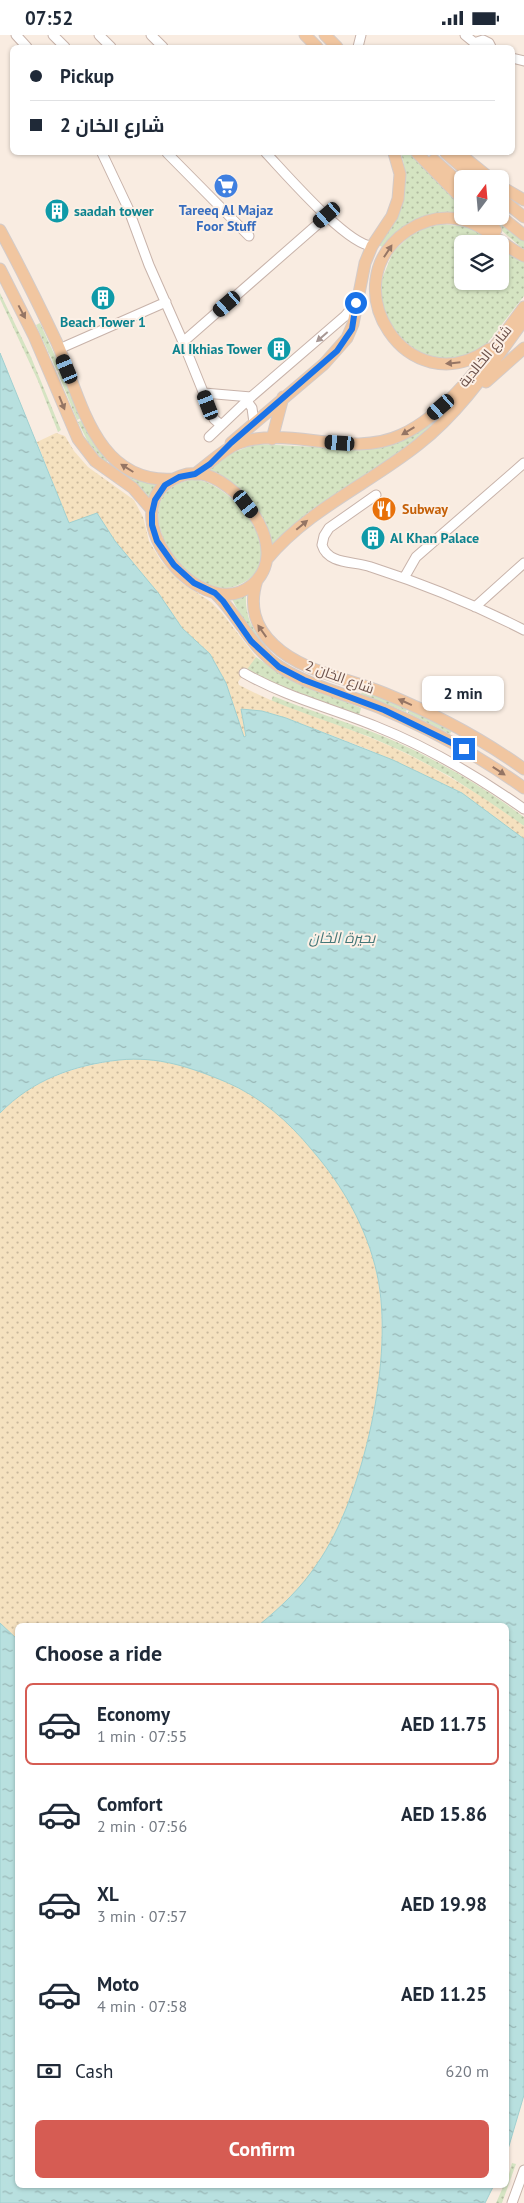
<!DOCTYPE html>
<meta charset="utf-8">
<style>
:root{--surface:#fff;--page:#f2f2f3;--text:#1f2937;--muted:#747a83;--line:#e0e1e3;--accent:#d65c53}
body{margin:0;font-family:"PT Sans",Cairo,sans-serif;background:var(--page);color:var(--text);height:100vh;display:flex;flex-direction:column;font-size:19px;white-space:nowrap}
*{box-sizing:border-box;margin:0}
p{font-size:16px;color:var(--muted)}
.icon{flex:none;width:28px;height:28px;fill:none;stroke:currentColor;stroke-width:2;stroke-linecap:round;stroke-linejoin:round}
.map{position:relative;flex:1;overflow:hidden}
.sheet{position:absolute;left:15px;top:1588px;width:494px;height:565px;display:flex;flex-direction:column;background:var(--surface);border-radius:8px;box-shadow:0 1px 4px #0004}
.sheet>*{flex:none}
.guide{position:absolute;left:10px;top:10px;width:505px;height:110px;border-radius:8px;box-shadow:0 1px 4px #0004;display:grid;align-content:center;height:110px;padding:0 20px;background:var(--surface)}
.needle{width:32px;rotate:16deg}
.controls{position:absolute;left:454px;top:135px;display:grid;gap:10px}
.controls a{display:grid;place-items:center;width:55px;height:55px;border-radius:8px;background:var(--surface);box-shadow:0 1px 4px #0004;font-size:25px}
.end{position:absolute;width:22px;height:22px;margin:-11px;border:6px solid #1a73e8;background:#fff;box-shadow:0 0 0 2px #fff}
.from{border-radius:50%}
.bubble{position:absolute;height:35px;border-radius:8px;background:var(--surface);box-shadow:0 1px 4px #0004;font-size:16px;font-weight:700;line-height:35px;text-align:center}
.car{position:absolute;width:15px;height:30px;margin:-15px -8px;border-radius:6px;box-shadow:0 0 4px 1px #0007;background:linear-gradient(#222 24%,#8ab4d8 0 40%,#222 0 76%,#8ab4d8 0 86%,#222 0)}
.guide b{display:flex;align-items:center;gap:18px;height:48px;font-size:19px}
.guide b+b{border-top:1px solid var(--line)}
.guide i{width:12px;height:12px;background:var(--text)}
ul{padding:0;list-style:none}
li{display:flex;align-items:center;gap:15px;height:82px;margin:0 10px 8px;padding:0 10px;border:2px solid transparent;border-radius:8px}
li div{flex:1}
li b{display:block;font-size:19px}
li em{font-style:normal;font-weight:700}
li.on{border-color:var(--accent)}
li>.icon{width:45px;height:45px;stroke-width:1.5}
h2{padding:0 20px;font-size:22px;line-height:60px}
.pay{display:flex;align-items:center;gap:12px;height:55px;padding:0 20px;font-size:19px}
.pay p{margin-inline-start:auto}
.action{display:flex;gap:10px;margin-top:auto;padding:10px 20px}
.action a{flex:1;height:58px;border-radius:8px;background:var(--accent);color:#fff;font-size:20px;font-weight:700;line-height:58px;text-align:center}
.status{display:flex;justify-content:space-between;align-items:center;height:35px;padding:0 25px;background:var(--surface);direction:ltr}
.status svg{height:14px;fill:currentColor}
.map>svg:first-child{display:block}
.grass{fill:url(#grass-dots)}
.sand{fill:url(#sand-dots)}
.water{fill:url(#water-ripples);stroke:#a0d0d0}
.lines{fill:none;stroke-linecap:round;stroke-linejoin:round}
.minor-casing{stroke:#c8b3aa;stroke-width:11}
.major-casing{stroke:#d3cbc9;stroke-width:13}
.minor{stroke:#fff;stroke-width:9}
.major{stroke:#f1c6a0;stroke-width:11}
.oneway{fill:#957564}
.oneway2{fill:#a79793}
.route{stroke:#1a73e8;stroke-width:6}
.labels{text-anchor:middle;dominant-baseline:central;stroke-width:4;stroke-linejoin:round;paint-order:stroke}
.shop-label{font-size:14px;font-weight:bold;fill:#366cbe;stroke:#fcf0e6}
.culture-label{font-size:14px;font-weight:bold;fill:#0d838f;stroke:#fcf0e6;text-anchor:start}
.street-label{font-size:14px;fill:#6d524b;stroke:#fcf0e6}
.food-label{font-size:14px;font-weight:bold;fill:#c56008;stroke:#fcf0e6;text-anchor:start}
.water-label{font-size:15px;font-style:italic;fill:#447778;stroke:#fcf0e6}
</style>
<div class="status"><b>07:52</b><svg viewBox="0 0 49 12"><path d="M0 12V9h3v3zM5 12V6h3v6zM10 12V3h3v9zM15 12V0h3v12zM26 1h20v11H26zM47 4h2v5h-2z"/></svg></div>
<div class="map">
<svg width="524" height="2168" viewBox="0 0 524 2168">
<defs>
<pattern id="grass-dots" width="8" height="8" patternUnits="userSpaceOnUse" patternTransform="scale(1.25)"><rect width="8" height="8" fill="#d5e4c2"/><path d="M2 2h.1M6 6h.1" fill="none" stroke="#b1bba0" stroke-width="1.8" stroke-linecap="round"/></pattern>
<pattern id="sand-dots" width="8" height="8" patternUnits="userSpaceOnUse" patternTransform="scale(1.25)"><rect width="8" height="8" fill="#f5e1bf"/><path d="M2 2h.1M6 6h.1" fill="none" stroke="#cbb99d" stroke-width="1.8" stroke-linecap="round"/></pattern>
<pattern id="water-ripples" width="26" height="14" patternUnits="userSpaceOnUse" patternTransform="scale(1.25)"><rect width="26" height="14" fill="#b8e0df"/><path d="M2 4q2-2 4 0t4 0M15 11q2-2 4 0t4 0" fill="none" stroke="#9ab8b7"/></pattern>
</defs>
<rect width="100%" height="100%" fill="#f9ece1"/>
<path class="grass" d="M401,118H415L462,167V180L405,191L383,212L380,211V207C403,183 411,148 401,118Z
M485,181H493L524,206V215Z
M442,189L468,192L499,209H462V246H500V210L524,226V261L485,311L463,323L438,324L419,317L396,300L382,272L381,246L393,217L413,198L424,193Z
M0,258L31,322L61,395L58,397L38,346L0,264Z
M40,288L61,334L57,336L36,290Z
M61,336L81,383L77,385L58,338Z
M468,356L403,416L314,473L272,509L269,499L208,435L234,417L256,409L358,414L392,410L415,399Z
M82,385L94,409L109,424L105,428L88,407L78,387Z
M111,426L146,447L157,450L150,464L140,452L107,430Z
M194,444C237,449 296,529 236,551C188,569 113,458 194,444Z
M246,560C245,580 252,596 266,610L264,613L244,587L232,564Z
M256,622L288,644L361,673L359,681L299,660L245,635Z
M363,655L407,673L406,677L361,659Z
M273,661C310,676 348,687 385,702C434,723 481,750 524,782V791L451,742L408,719L370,702L271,667Z
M409,675L452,695L450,699L408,678Z
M512,2128L516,2129L502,2168H496L504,2150H506Z"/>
<path class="sand" d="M56,398L65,401L74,416L88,432L134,465L143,482L149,506L161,526L182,548L211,567L222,578L256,622L238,647L239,650C286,675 335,687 383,708C434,730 479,759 524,791V804L462,758L411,734L367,714L286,683L262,676L241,674L246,701L244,702L226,648L210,619L182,593L159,559L115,506L97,478L69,489L37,407Z
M130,1024C186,1023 246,1049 287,1087C330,1128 366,1182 377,1241C394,1325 365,1455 319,1528C303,1552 282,1572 259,1590H18L17,1605L0,1588V1078C35,1042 81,1029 130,1024Z"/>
<path class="water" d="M0,318L69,488L97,478L115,506L159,559L182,593L210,619L226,648L244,702L246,701L241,674L262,676L286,683L393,725L462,758L524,804V2060L506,2121V1590H259C281,1572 301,1553 317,1529C364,1462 395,1320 377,1239C367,1193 343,1151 312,1115C288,1086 261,1062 226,1047C190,1032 158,1021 119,1025C74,1030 32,1045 0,1078Z
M0,1588L18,1605V2150H494L485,2168H0Z"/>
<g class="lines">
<defs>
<path id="minor" d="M16,0L27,12
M53,0L65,12
M99,0L111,12
M151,0L163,12
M465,0L476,9
M358,12L361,0
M475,12L477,7L483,5L489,8L491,12
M512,23L524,26
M102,118L128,173L149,230L183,307L214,384L221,390
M167,118L249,201
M266,118C285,138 347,210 372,211
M183,307L327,181
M59,314L166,267
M204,358L251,362
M247,366L252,373L254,388
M209,402L251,362L345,281L356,268
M376,460L329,493L324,501L322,510C328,530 355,526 371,532C424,549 475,570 524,595
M404,543L416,522L524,428
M475,572L524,528
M244,638C286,662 331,673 375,691C428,712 477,741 524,774
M512,2168L524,2135"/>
<path id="major" d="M305,0L317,12
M325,0L337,12
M417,118L462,164
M446,118L476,144
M459,118L491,144
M434,125L462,150
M500,151L524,165
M500,163L524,182
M480,181L496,195
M500,181L524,200
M0,195C20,232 39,270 57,308C81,363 95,449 173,444
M0,234L34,301L78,404L95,426L133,453L152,475
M489,314C408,371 330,249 407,196C422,186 440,181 458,184C484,188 501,210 524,221
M486,347L524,313
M272,404L283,362
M231,408L324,329L347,303L353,289L365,228L372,211L392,181L398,164L400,139L394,118
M187,439C194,439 200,438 206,440C244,452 292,516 252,550C197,595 99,462 187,439Z
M195,439C209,429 223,414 239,408C289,390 350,424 401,400C450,378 493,314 524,272
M267,524C309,474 369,449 419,409C463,374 491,330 524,285
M257,545C249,570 254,591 274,610C302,637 348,643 384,658C433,678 481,703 524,734
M215,558C239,581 251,613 280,632C309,651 346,659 378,672C429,693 479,721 524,753"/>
</defs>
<use href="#minor" class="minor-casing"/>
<use href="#major" class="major-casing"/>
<use href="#minor" class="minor"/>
<use href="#major" class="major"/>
</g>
<defs><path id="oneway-solid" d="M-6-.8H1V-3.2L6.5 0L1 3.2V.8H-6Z" transform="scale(1.25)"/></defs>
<g class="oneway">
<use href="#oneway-solid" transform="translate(388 216) rotate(-57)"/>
<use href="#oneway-solid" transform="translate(22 277) rotate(62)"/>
<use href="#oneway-solid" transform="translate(453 328) rotate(174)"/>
<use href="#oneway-solid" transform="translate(62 368) rotate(68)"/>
<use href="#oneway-solid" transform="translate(408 396) rotate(149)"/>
<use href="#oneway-solid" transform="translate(127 433) rotate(-148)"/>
<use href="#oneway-solid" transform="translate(302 490) rotate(-40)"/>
<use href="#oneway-solid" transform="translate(262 596) rotate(-125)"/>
<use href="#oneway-solid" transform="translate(405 667) rotate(-156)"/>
<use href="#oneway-solid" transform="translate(499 736) rotate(33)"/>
</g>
<use class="oneway2" href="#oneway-solid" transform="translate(322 302) rotate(139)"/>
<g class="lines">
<path class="route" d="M356,268L352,294L337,316L231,408L210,429L195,439L179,442L165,450L155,465L152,478V490L157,506L174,530L194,548L215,558L223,566L251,606L279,632L304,645L384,675L464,714"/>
</g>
<defs>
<symbol id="supermarket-disc" viewBox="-11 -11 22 22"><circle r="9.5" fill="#3f7fe0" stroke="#fcf0e6"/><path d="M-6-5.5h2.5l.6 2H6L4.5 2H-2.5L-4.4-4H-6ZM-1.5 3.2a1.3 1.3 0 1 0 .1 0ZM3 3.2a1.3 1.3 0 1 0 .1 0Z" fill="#fff"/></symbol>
<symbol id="building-disc" viewBox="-11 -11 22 22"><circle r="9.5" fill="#0f9aa8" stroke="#fcf0e6"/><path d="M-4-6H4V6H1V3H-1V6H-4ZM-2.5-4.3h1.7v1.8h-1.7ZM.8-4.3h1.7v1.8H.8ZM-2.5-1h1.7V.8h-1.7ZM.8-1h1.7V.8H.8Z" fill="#fff"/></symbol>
<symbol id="restaurant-disc" viewBox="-11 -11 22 22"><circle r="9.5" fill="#e8710a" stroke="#fcf0e6"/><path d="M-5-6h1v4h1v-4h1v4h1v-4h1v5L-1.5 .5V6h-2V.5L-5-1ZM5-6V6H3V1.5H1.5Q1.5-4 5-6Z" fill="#fff"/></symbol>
</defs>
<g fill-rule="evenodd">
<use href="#supermarket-disc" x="212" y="137" width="28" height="28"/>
<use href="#building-disc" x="43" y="162" width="28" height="28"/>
<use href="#building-disc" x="89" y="249" width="28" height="28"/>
<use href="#building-disc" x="265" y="300" width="28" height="28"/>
<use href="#restaurant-disc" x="370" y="460" width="28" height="28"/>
<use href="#building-disc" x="359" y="489" width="28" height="28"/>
</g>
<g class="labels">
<g class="shop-label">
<text x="226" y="175">Tareeq Al Majaz<tspan x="226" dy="16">Foor Stuff</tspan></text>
</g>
<g class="culture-label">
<text x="74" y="176">saadah tower</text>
<text x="103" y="287" text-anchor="middle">Beach Tower 1</text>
<text x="262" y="314" text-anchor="end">Al Ikhias Tower</text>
<text x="390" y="503">Al Khan Palace</text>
</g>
<g class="street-label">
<text transform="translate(485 321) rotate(-51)">شارع الخالدية</text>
<text transform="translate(340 642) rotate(20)">شارع الخان 2</text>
</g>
<g class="food-label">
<text x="402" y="474">Subway</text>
</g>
<g class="water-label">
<text x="342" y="902">بحيرة الخان</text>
</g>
</g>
</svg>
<div class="controls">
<a><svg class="needle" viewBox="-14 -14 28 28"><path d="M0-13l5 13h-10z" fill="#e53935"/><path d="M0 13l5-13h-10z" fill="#747a83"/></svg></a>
<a><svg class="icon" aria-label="layers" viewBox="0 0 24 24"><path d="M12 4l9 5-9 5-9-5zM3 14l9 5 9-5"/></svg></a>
</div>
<i class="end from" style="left:356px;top:268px"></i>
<i class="end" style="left:464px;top:714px"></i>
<div class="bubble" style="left:422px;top:641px;width:82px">2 min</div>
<i class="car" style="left:327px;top:180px;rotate:229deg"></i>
<i class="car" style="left:227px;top:269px;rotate:229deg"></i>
<i class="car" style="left:67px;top:334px;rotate:337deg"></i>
<i class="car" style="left:208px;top:370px;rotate:339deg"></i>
<i class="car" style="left:441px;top:372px;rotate:229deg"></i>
<i class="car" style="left:340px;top:408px;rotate:274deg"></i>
<i class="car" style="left:246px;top:469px;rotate:143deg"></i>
<div class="guide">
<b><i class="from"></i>Pickup</b>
<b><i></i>شارع الخان 2</b>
</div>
<section class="sheet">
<h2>Choose a ride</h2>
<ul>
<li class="on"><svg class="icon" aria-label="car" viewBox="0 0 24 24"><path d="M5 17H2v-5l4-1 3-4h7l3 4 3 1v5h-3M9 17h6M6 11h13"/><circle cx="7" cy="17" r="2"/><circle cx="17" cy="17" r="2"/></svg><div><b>Economy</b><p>1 min · 07:55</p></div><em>AED 11.75</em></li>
<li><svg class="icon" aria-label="car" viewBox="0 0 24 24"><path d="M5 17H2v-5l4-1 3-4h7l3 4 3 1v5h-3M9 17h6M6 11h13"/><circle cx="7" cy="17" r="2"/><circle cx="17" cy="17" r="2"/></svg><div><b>Comfort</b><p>2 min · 07:56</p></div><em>AED 15.86</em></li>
<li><svg class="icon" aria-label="car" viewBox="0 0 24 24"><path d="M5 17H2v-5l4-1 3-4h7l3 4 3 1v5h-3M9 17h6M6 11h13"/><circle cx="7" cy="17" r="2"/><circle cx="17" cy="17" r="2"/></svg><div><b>XL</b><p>3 min · 07:57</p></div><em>AED 19.98</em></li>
<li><svg class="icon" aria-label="car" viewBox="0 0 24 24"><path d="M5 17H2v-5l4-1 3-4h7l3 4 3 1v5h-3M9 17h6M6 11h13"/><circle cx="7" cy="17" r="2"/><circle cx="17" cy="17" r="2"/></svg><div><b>Moto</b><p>4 min · 07:58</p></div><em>AED 11.25</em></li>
</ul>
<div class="pay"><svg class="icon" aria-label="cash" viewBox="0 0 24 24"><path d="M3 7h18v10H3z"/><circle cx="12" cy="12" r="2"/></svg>Cash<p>620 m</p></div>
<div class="action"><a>Confirm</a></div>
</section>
</div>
